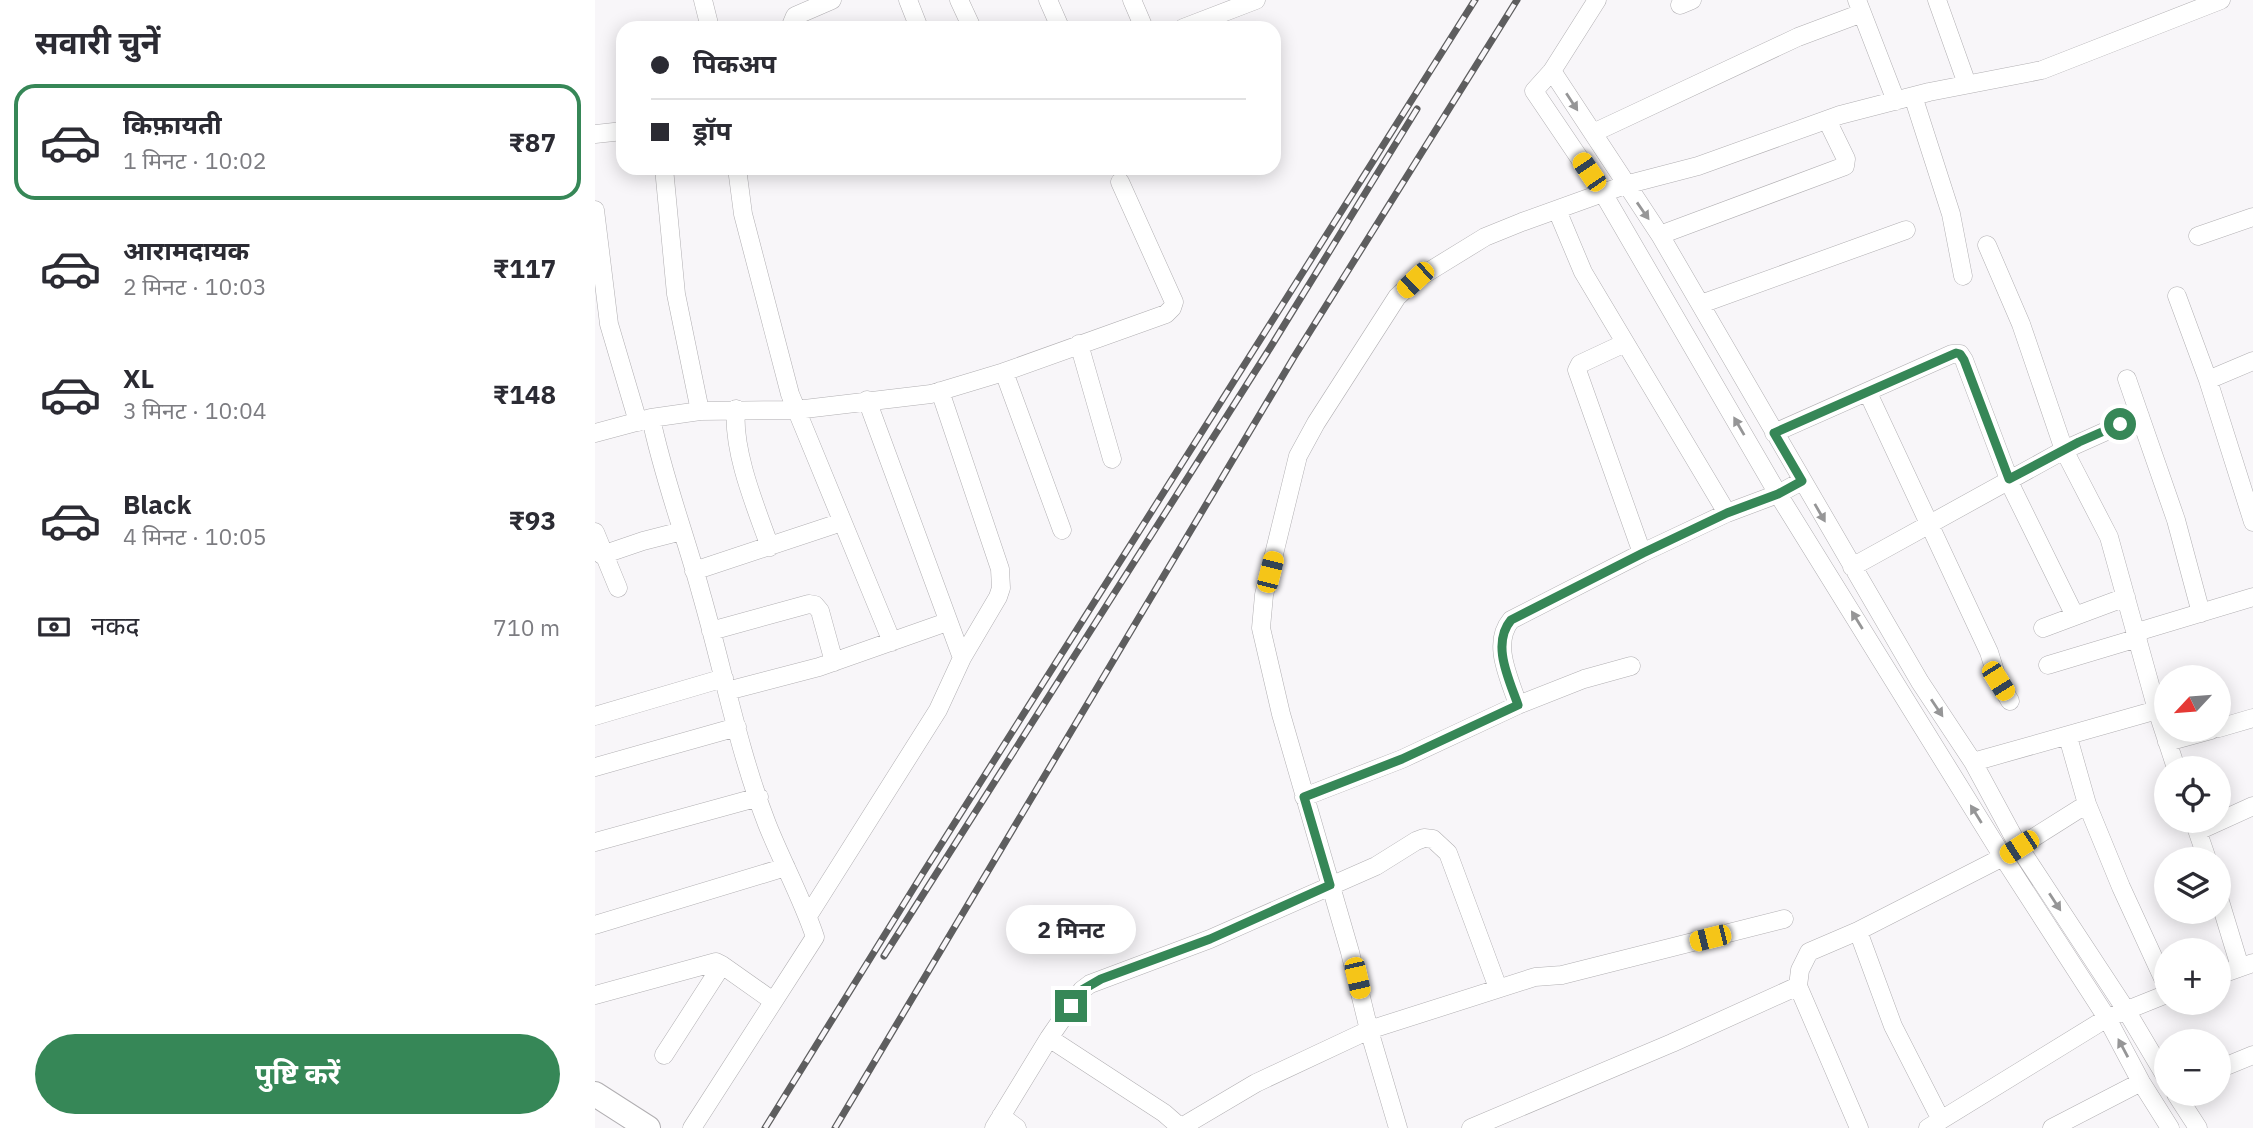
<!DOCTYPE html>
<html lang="hi">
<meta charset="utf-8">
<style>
:root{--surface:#fff;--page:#f2f2f3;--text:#2b2b33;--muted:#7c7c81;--line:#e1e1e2;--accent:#368757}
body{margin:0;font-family:"IBM Plex Sans","Noto Sans Devanagari",sans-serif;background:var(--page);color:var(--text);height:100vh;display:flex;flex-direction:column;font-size:26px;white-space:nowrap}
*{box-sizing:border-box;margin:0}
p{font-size:23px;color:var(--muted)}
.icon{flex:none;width:38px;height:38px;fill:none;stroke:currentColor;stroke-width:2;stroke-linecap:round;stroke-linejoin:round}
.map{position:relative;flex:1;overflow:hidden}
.sheet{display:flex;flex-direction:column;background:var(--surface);width:595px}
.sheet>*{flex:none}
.top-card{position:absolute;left:21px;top:21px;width:665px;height:154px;border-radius:21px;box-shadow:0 4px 18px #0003;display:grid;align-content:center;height:154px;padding:0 35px;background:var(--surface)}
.needle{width:46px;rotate:244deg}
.fabs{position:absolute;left:1559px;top:665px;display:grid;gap:14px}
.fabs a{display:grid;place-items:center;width:77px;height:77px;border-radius:50%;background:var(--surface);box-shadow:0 4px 18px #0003;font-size:35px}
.end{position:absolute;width:32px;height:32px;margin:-16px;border:9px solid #368757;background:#fff;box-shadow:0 0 0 4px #fff}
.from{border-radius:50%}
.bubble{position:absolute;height:49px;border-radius:24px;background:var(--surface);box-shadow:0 4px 18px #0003;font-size:23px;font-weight:700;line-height:49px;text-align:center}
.car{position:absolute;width:21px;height:42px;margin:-21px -10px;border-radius:9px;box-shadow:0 0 5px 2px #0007;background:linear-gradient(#f5c518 24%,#345 0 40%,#f5c518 0 76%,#345 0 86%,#f5c518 0)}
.top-card b{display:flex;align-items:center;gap:24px;height:66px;font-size:26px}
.top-card b+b{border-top:2px solid var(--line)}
.top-card i{width:18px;height:18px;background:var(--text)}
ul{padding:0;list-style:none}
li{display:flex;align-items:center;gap:21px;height:116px;margin:0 14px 10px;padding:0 21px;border:4px solid transparent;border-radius:21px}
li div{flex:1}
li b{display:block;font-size:26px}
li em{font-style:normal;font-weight:700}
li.on{border-color:var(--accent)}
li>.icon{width:63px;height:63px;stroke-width:1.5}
h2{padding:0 35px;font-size:32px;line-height:84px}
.pay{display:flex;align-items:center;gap:18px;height:77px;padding:0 35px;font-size:26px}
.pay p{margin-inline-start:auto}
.primary-button{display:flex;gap:14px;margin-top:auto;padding:14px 35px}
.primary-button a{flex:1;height:80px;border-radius:42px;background:var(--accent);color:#fff;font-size:28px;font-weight:700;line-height:80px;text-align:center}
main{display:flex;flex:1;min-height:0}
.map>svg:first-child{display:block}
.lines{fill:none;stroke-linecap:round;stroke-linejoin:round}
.minor-casing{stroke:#b1afb2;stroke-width:19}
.highway-casing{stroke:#b1afb2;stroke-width:26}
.minor{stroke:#fff;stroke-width:18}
.highway{stroke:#fff;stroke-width:24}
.rail-casing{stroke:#5e5e5f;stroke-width:7}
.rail{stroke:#f8f6f9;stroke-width:4.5;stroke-dasharray:13;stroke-linecap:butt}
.oneway{fill:#969697}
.route{stroke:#368757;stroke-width:9}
</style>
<main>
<section class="sheet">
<h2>सवारी चुनें</h2>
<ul>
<li class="on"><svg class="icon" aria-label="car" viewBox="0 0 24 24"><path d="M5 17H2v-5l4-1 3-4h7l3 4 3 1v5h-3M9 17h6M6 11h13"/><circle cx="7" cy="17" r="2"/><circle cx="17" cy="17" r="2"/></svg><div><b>किफ़ायती</b><p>1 मिनट · 10:02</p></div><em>₹87</em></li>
<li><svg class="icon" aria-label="car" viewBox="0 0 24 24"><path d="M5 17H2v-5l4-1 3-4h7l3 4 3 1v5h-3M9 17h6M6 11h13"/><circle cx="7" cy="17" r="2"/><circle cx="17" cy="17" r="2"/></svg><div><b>आरामदायक</b><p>2 मिनट · 10:03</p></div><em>₹117</em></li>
<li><svg class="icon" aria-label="car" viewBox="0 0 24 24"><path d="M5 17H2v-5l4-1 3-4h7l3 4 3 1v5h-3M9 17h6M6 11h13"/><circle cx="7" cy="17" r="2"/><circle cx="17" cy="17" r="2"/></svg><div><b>XL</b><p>3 मिनट · 10:04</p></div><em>₹148</em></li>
<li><svg class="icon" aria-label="car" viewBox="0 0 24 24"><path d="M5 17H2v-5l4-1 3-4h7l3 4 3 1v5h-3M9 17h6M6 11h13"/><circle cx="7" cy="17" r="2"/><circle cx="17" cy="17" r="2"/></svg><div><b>Black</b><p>4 मिनट · 10:05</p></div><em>₹93</em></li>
</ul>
<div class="pay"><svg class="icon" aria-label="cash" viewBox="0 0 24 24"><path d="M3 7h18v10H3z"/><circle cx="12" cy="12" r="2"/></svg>नकद<p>710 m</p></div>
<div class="primary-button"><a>पुष्टि करें</a></div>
</section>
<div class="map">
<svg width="1658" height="1128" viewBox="0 0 1658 1128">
<rect width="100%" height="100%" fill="#f8f6f9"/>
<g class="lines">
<defs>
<path id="minor" d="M108,0L115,28
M313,0L324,28
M364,0L377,28
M453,0L464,25
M537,0L549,28
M1002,0L957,71L939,91L1008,193L1183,494L1408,857L1512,1018L1546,1082L1575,1128
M1262,0L1301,101
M1342,0L1372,84
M1085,5L1097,0
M195,28L200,16L237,0
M588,28L661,0
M957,71L1065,235L1325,682L1378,762L1424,847L1531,1010L1572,1079
M1318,96L1356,214L1368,276
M998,133L1203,37L1267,13
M0,134L28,131
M69,168L81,294L105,411
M142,168L148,214L195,394L297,642
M0,210L14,324L43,422
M962,210L988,272L1132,513
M1065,235L1250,166L1251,159L1232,120
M1603,236L1658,217
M1392,245L1426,324L1469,450L1514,537L1562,710L1581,768
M1582,296L1613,380L1658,522
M1106,304L1311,230
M1030,343L985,364L982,370L1047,553
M484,344L517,459
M409,372L467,530
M1532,379L1581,520L1606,613
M1613,380L1658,361
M1273,393L1394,652L1403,681L1415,701
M272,400L367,658
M141,409C137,451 161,508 175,547
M56,418L105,411L201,410L336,394L409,372L571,314L577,308L579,302L525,182
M0,433L56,418C68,477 90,534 106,593C128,669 143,749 172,824C187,862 207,898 220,937L97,1128
M1179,433L1357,354H1365L1369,360L1418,490L1480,616
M0,532L23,588
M7,555L48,541L87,531
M1257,567L1469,450L1545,416
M99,571L247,522
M1448,628L1531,597
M116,631L214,604L220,605L225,611L239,662
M1542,632L1658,597
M1453,665L1543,638
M132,691L224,667L352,622
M923,705C915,679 896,644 916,620L1047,553L1132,513L1183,494L1207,481
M0,716L129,678
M1624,728L1658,718
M1473,737L1492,804L1526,887L1572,987
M1572,742L1616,730
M1378,762L1562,710
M0,767L142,727
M709,797L807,759L923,705L989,679L1036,666
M1599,821L1612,859
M1603,831L1658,806
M0,842L164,797
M1624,898L1645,967
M213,916L343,710L367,658L403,597L406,588L405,569L345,391
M1189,919L967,975L940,977L774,1030L755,952L686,714L666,628L669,595L703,456L721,423L802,297L820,280L890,237L927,222L1030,185L1103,166L1245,115L1334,92L1447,70L1626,0
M0,925L191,867
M1263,931L1298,1026L1346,1120
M1624,975L1658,963
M0,995L121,962L127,965
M454,1038L569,1113L585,1127
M69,1055L127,965L178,1001
M1624,1069L1658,1055
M1581,1094L1603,1128
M406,1116L422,1128
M399,1128L454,1038L487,990L495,984L615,939L781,866L821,841L829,838L838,839L853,853L903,988
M585,1128L661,1083L774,1030L803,1128
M876,1128L1077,1043L1203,986
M1264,1128L1203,986L1205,970L1214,952L1263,931L1408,857L1492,804
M1333,1128L1512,1018L1572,994
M1457,1128L1546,1082"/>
<path id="highway" d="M0,1094L53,1128"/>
</defs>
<use href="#minor" class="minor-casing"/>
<use href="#highway" class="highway-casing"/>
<use href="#minor" class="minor"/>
<use href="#highway" class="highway"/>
<defs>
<path id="rail" d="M289,956L675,348L822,109
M170,1128L328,873L880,0
M240,1128L699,357L922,0"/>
</defs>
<use href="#rail" class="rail-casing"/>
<use href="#rail" class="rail"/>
</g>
<defs><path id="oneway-solid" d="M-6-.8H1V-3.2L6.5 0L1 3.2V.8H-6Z" transform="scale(1.75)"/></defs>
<g class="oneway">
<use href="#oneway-solid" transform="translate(977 102) rotate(57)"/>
<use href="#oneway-solid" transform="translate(1048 211) rotate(55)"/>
<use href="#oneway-solid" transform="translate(1144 426) rotate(-120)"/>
<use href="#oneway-solid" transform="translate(1225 513) rotate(60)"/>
<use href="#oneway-solid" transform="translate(1262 620) rotate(-122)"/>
<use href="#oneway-solid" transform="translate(1342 708) rotate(56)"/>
<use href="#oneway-solid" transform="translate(1381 814) rotate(-122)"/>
<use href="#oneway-solid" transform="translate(1460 902) rotate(57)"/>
<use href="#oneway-solid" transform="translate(1528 1048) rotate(-118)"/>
</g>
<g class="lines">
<path class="route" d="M476,1006L487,990L506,979L615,939L735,885L709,797L807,759L923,705C914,679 896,644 916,620L1048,553L1132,513L1183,494L1207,481L1179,433L1361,353L1365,354L1369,360L1414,479L1484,442L1525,424"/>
</g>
</svg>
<div class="fabs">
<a><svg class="needle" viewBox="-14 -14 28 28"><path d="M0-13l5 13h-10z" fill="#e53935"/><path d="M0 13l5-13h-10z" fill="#7c7c81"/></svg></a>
<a><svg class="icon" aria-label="locate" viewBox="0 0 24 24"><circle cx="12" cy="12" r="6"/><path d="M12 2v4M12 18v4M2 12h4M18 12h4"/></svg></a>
<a><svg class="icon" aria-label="layers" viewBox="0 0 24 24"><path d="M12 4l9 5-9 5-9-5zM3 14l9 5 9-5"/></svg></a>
<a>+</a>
<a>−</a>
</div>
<i class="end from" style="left:1525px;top:424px"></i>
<i class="end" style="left:476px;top:1006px"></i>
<div class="bubble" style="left:411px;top:905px;width:130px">2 मिनट</div>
<i class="car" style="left:994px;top:172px;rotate:326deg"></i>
<i class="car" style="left:820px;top:280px;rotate:227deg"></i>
<i class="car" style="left:675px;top:572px;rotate:14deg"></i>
<i class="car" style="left:1403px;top:681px;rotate:148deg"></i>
<i class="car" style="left:1424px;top:847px;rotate:237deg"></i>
<i class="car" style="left:1115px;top:938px;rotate:256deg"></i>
<i class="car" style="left:762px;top:978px;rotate:167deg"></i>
<div class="top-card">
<b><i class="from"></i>पिकअप</b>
<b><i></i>ड्रॉप</b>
</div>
</div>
</main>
